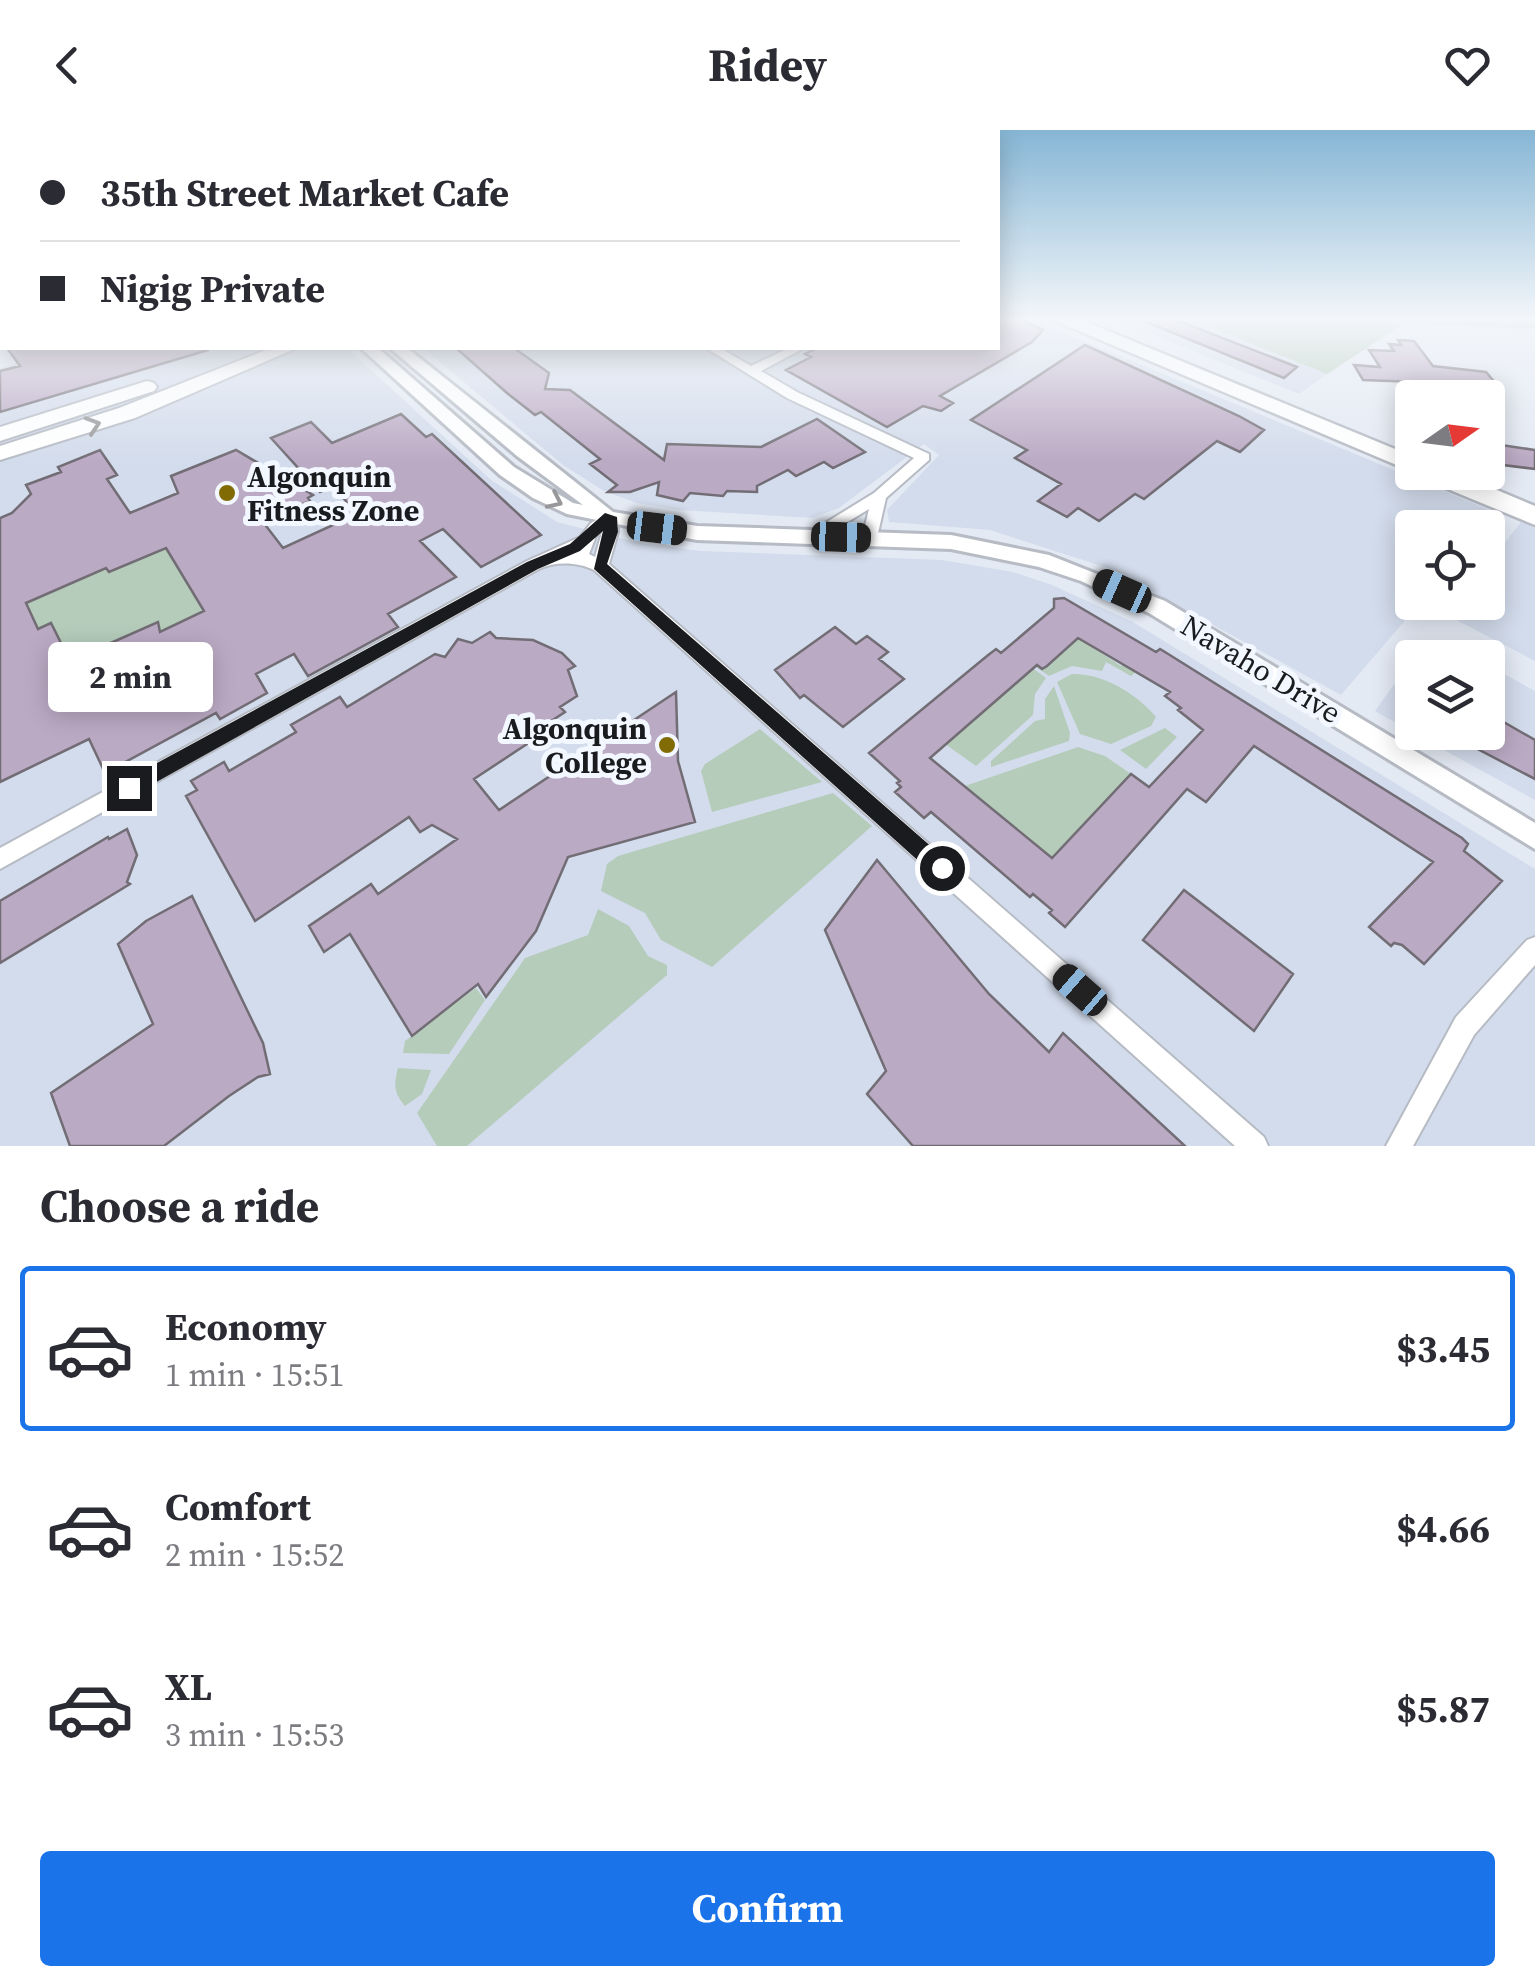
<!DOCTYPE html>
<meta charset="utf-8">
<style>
:root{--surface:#fff;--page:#f2f2f3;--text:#2b2b33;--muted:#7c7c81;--line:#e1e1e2;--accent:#1a73e8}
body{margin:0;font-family:"Source Serif 4",serif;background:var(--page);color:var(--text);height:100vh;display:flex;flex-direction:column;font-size:38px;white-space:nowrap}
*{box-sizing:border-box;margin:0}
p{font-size:32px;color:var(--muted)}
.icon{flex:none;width:55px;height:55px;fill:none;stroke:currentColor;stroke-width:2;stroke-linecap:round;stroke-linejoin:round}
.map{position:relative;height:1016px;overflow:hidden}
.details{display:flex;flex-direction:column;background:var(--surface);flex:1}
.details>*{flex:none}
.banner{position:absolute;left:0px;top:0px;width:1000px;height:220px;box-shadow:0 5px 25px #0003;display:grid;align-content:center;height:220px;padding:0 40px;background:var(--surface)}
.needle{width:65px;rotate:76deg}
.tools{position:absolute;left:1395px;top:250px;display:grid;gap:20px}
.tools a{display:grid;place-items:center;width:110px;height:110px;border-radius:10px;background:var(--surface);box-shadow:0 5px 25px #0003;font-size:50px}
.end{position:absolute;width:45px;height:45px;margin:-22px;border:12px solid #191b1e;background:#fff;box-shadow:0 0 0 5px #fff}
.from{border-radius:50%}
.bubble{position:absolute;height:70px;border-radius:10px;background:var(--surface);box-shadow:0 5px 25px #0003;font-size:32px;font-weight:700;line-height:70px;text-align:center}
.car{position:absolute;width:30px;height:60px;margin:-30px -15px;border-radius:12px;box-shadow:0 0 8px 2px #0007;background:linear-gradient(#222 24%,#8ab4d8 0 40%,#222 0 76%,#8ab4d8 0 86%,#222 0)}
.banner b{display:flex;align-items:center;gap:35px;height:95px;font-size:38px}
.banner b+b{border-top:2px solid var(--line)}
.banner i{width:25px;height:25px;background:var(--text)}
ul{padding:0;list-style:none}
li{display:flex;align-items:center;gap:30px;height:165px;margin:0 20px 15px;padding:0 20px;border:5px solid transparent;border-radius:10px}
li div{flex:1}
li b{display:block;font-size:38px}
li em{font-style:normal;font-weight:700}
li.active{border-color:var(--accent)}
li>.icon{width:90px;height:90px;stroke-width:1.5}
h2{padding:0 40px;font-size:45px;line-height:120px}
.primary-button{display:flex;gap:20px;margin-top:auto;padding:20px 40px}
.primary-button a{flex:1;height:115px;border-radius:10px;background:var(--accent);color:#fff;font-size:40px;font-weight:700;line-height:115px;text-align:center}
header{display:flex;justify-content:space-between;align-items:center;height:130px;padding:0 40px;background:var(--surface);font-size:45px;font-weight:700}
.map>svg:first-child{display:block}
.built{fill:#d3dcec}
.green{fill:#b5ccbb}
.building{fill:#bbaac4;stroke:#726d75;stroke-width:2.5;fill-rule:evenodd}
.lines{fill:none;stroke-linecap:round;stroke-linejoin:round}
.minor-casing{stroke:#b6bbc4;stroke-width:4}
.tertiary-casing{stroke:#b6bbc4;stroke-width:6}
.secondary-casing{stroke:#b6bbc4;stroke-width:4}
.primary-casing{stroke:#b6bbc4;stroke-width:5}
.minor{fill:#fff;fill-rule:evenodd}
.tertiary{fill:#fff;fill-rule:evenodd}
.secondary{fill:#fff;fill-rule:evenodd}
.primary{fill:#fff;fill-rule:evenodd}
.oneway{stroke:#98989a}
.route{fill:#191b1e}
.poi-dot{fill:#806b05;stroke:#f3f7ff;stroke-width:4}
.labels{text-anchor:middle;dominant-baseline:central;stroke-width:10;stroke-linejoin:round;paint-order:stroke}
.poi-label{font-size:30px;font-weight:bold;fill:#191b1e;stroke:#f3f7ff;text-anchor:start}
.street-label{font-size:30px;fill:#191b1e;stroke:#f3f7ff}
</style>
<header><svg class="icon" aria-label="back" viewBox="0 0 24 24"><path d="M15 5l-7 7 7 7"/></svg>Ridey<svg class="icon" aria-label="heart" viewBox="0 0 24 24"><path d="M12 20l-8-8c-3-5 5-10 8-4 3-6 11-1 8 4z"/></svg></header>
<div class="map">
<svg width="1535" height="1016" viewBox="0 0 1535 1016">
<rect width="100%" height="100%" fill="#e4eaf4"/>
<path class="built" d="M998,189H1031L1497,383L1484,397L1412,398V472L1420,473L1341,565L1111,439L990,400L889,392L887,380L939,325L924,314L839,378L812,388L679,380L637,373L604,361L563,335L423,218H998Z
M1114,189H1190L1327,244L1299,264Z
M72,218H347L491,350L557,392L640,413L701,421L942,430L1013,442L1052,455L1133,492L1535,739V1016H0V238Z
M1521,392L1535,398V531L1447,485L1457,473L1488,472V434Z
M1412,529V602L1375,581Z
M1488,535L1535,561V670L1413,603L1488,602Z"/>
<path class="green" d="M1190,189H1535V199L1405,193L1327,244Z
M164,415L204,481L160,502L157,493L70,531L52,494L38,499L26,473L106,438L110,442Z
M1078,508L1121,536L1126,532L1138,540L1131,546L1106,532L1102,541L1072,536L1049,546L1033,535L1042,539L1048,536Z
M1031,537L1046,548L1035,564L1033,585L976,636L945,614Z
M1072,544C1103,543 1137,564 1156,587L1151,596L1111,614L1080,604L1057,552Z
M1054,556L1070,603L1069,611L991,637V631L1035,591L1045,589V569Z
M1165,598L1177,607L1146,639L1120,620Z
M760,599L822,652L712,682L701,641L705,634Z
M1078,617L1105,626L1131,644L1049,731L1040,718L965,656Z
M833,663L872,696L712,837L661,810L645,783L601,761L607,734L618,726Z
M598,779L629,796L648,826L667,835V845L467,1016H437L417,983L525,828L588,805Z
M476,858L485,870L449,924L403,923L405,911Z
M398,938L431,940L422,964L405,976C393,962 394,954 398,938Z"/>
<path class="building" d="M998,189H1019L1043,200L1032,212L940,266L953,273L941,281L923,276L887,297L786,240L811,227L805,224L817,218H998Z
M1139,189H1174L1297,237L1284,248Z
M1398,210L1414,211L1433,236L1486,242L1497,255L1363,250L1354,235L1380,237L1369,220L1394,221L1389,214L1401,215Z
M1085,215L1239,286L1264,300L1240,322L1217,311L1144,369L1135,364L1099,391L1078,378L1067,387L1038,371L1061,354L1015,328L1027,320L971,290Z
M7,218H208V220L0,282V241L20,236Z
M456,218H514L549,243L545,259L570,260L664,330L667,314L761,317L817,289L865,322L833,338L824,332L796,346L788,340L757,356V362L727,361L723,366L690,363L683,371L657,365L659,352L630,362H608L617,355L590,334L600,329L541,282L535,285L507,263Z
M401,284L426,307L432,304L541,405L481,437L443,399L420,411L456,447L388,484L398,497L308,546L294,524L256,544L267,563L220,589L216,583L105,643L89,609L0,652V388L12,383L31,364L26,355L61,342L58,337L100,320L117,345L107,349L130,383L178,363L171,346L236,320L313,365L308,368L310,371L263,392L283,418L357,384L333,356L320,362L271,308L311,292L332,313ZM166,418L204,481L160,502L158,492L70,531L51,493L38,499L26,473L106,438L109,442Z
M1488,313L1535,320V339L1495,334Z
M1064,468L1156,522L1160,519L1165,522L1462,708L1468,714L1464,721L1502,751L1424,834L1402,815L1394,813L1391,816L1369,797L1433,732L1254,616L1206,672L1187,659L1065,797L1049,783L1052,780L1033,764L1030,767L931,682L924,688L895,662L901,657L897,653L900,651L869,623L987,526L996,519L1001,523L1054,478V469ZM1078,508L1170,562L1165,566L1181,578L1178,580L1203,600L1149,657L1131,644L1052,728L930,628L1037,535L1042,539L1047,536Z
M835,497L856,514L867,506L888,522L879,529L904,549L843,597L804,565L800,568L775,540Z
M490,502L496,508L533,510L562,523L575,536L568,540L577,566L560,577L565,582L536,601L539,606L474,649L499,680L676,562L678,631L695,692L568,727L536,801L486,867L478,854L412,906L350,804L324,822L309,796L371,754L378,764L457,709L432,695L420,702L409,687L255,791L186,666L197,660L191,651L224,632L229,641L296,602L291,595L340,567L347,577L435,524L445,527L458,509L472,513Z
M1488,583L1535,610V649L1445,602H1488Z
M127,699L137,725L127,752L130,754L0,833V771L108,707L109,709Z
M877,730L989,864L1049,922L1063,903L1185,1016H913L867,964L886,941L825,800Z
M1184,760L1293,844L1254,901L1143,810Z
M192,766L263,913L270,944L258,947L229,966L164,1016H70L51,963L153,894L118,814L146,791Z"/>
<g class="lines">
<defs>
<path id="minor" d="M706,218H720L751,236L789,218H804L761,241L797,262L929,324V330L886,368L876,412H864L862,408L869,379L818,410L812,411L804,406L874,363L914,328L787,268Z
M610,382L618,387V402L609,434L1264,1007L1268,1016H1235L594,440C578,432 556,431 539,439L0,739V718L527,431L580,407L591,393ZM602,400V402L595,427L589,424L596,406Z
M1535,807V835L1474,905L1413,1016H1386L1456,887L1527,810Z"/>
<path id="tertiary" d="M361,218H378L514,337L573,373L583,375L517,326L390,218H407L613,382L697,396L951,405L1049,425L1165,471L1535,693V719L1149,483L1081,451L1039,437L951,419L697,410L567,384L533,368L500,345Z"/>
<path id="secondary" d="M271,218H297L135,288L0,330V316L119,278Z
M147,251L154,253L157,257L154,261L0,311V297Z"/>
<path id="primary" d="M1051,189H1079L1412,326L1413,342Z
M1418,342H1454L1535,376V395L1421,348Z"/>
</defs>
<use href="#minor" class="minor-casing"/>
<use href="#tertiary" class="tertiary-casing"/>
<use href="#secondary" class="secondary-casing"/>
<use href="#primary" class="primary-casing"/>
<use href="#minor" class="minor"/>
<use href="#tertiary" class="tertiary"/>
<use href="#secondary" class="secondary"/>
<use href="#primary" class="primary"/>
</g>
<defs><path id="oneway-chevron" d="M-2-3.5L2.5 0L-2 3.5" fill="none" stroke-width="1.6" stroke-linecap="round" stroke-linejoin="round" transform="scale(2.5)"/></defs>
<g class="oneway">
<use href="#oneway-chevron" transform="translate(93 295) rotate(-18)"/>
<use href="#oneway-chevron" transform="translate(555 371) rotate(25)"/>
</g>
<linearGradient id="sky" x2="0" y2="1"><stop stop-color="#86b6d5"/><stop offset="0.57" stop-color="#f3f6fa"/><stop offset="1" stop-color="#f3f6fa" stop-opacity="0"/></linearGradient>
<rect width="1535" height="331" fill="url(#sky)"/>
<path class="route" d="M605,383L617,387L618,402L607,434L949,732V745H934L594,439L603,401L580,421L538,439L135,664H122V652L527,432L570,414Z"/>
<g class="poi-dot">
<circle cx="227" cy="363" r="10"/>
<circle cx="667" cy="615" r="10"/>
</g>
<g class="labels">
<g class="poi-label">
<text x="247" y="346">Algonquin<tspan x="247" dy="34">Fitness Zone</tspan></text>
<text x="647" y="598" text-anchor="end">Algonquin<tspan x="647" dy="34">College</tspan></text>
</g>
<g class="street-label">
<text transform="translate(1261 539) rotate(31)">Navaho Drive</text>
</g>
</g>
</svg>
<div class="tools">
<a><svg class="needle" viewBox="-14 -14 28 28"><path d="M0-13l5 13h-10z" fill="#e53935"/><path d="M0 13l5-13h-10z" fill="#7c7c81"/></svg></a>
<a><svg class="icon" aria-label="locate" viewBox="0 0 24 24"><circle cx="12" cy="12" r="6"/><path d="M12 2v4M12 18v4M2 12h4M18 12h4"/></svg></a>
<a><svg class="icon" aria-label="layers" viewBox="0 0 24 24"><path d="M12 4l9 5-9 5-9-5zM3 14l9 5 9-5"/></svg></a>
</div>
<i class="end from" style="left:942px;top:738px"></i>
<i class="end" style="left:129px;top:658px"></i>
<div class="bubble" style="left:48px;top:512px;width:165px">2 min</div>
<i class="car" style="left:657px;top:398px;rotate:97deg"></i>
<i class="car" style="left:841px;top:407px;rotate:92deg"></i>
<i class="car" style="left:1122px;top:461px;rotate:294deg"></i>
<i class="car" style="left:1080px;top:860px;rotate:311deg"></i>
<div class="banner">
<b><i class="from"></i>35th Street Market Cafe</b>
<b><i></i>Nigig Private</b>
</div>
</div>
<section class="details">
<h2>Choose a ride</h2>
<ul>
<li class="active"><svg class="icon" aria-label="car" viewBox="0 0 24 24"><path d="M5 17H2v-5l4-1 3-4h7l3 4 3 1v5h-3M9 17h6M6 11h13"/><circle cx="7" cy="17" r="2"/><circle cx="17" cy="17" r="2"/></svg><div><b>Economy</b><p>1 min · 15:51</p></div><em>$3.45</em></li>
<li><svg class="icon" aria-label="car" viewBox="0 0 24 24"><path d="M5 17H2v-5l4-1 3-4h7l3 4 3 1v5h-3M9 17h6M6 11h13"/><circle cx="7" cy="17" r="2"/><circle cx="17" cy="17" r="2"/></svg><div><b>Comfort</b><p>2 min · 15:52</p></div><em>$4.66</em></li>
<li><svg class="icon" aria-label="car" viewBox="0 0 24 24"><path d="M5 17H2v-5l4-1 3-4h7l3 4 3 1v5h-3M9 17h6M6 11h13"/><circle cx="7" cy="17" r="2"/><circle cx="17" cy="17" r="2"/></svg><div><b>XL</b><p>3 min · 15:53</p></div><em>$5.87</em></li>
</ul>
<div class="primary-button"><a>Confirm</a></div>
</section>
